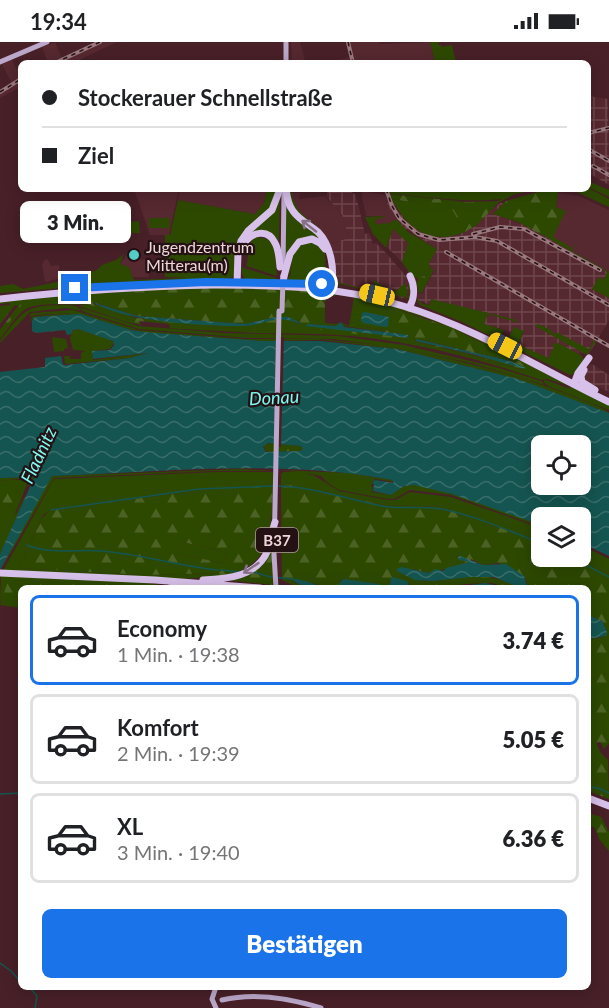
<!DOCTYPE html>
<html lang="de">
<meta charset="utf-8">
<style>
:root{--surface:#fff;--page:#f2f2f2;--text:#202124;--muted:#757577;--line:#e0e0e0;--accent:#1a73e8}
body{margin:0;font-family:Lato,sans-serif;background:var(--page);color:var(--text);height:100vh;display:flex;flex-direction:column;font-size:22px;white-space:nowrap}
*{box-sizing:border-box;margin:0}
p{font-size:20px;color:var(--muted)}
.icon{flex:none;width:33px;height:33px;fill:none;stroke:currentColor;stroke-width:2;stroke-linecap:round;stroke-linejoin:round}
.map{position:relative;flex:1;overflow:hidden}
.drawer{position:absolute;left:18px;top:543px;width:573px;height:405px;display:flex;flex-direction:column;background:var(--surface);border-radius:9px;box-shadow:0 3px 15px #0003}
.drawer>*{flex:none}
.hud{position:absolute;left:18px;top:18px;width:573px;height:132px;border-radius:9px;box-shadow:0 3px 15px #0003;display:grid;align-content:center;height:132px;padding:0 24px;background:var(--surface)}
.controls{position:absolute;left:531px;top:393px;display:grid;gap:12px}
.controls a{display:grid;place-items:center;width:60px;height:60px;border-radius:9px;background:var(--surface);box-shadow:0 3px 15px #0003;font-size:30px}
.end{position:absolute;width:27px;height:27px;margin:-14px;border:8px solid #1a73e8;background:#fff;box-shadow:0 0 0 3px #fff}
.from{border-radius:50%}
.bubble{position:absolute;height:42px;border-radius:9px;background:var(--surface);box-shadow:0 3px 15px #0003;font-size:20px;font-weight:800;line-height:42px;text-align:center}
.car{position:absolute;width:18px;height:36px;margin:-18px -9px;border-radius:8px;box-shadow:0 0 4px 2px #0007;background:linear-gradient(#f5c518 24%,#345 0 40%,#f5c518 0 76%,#345 0 86%,#f5c518 0)}
.hud b{display:flex;align-items:center;gap:21px;height:57px;font-size:22px}
.hud b+b{border-top:2px solid var(--line)}
.hud i{width:15px;height:15px;background:var(--text)}
ul{padding:10px 0 0;list-style:none}
li{display:flex;align-items:center;gap:18px;height:90px;margin:0 12px 9px;padding:0 12px;border:3px solid var(--line);border-radius:9px}
li div{flex:1}
li b{display:block;font-size:22px}
li em{font-style:normal;font-weight:800}
li.active{border-color:var(--accent)}
li>.icon{width:54px;height:54px;stroke-width:1.5}
.primary-button{display:flex;gap:12px;margin-top:auto;padding:12px 24px}
.primary-button a{flex:1;height:69px;border-radius:9px;background:var(--accent);color:#fff;font-size:24px;font-weight:800;line-height:69px;text-align:center}
.status{display:flex;justify-content:space-between;align-items:center;height:42px;padding:0 30px;background:var(--surface);direction:ltr}
.status svg{height:16px;fill:currentColor}
.map>svg:first-child{display:block}
.built{fill:#562830}
.industrial{fill:url(#industrial-grid)}
.green{fill:#2d4900}
.forest{fill:url(#forest-firs);fill-rule:evenodd}
.water{fill:url(#water-waves);fill-rule:evenodd}
.pier{fill:#482028}
.lines{fill:none;stroke-linecap:round;stroke-linejoin:round}
.stream{stroke:#155551;stroke-width:1.5}
.major{stroke:#bba8ca;stroke-width:5}
.highway{stroke:#d7c0e9;stroke-width:7}
.rail-casing{stroke:#9a787e;stroke-width:4}
.rail{stroke:#231114;stroke-width:1.5;stroke-dasharray:4.5;stroke-linecap:butt}
.major-bridge{stroke:#bba8ca;stroke-width:5}
.highway-bridge{stroke:#d7c0e9;stroke-width:7}
.oneway{stroke:#867189}
.route{stroke:#1a73e8;stroke-width:8}
.poi-dot{fill:#54cdc6;stroke:#231114;stroke-width:2}
.labels{text-anchor:middle;dominant-baseline:central;stroke-width:4.5;stroke-linejoin:round;paint-order:stroke}
.shield{fill:#231114;stroke:#b39b9e;stroke-width:1.5}
.shield-label{font-size:15px;font-weight:bold;fill:#f1d6d9}
.poi-label{font-size:16px;fill:#f1d6d9;stroke:#231114;text-anchor:start}
.water-label{font-size:18px;font-style:italic;fill:#7df9f1;stroke:#231114}
</style>
<div class="status"><b>19:34</b><svg viewBox="0 0 49 12"><path d="M0 12V9h3v3zM5 12V6h3v6zM10 12V3h3v9zM15 12V0h3v12zM26 1h20v11H26zM47 4h2v5h-2z"/></svg></div>
<div class="map">
<svg width="609" height="966" viewBox="0 0 609 966">
<defs>
<pattern id="industrial-grid" width="8" height="8" patternUnits="userSpaceOnUse" patternTransform="scale(1.5)"><rect width="8" height="8" fill="#562830"/><path d="M0 4h8M4 0v8" fill="none" stroke="#6f464d"/></pattern>
<pattern id="forest-firs" width="22" height="20" patternUnits="userSpaceOnUse" patternTransform="scale(1.5)"><rect width="22" height="20" fill="#2d4900"/><path d="M5 1l3.5 6h-7zM16 11l3.5 6h-7z" fill="#4c6225"/></pattern>
<pattern id="water-waves" width="16" height="10" patternUnits="userSpaceOnUse" patternTransform="scale(1.5)"><rect width="16" height="10" fill="#155551"/><path d="M0 5q4-4 8 0t8 0" fill="none" stroke="#386d69"/></pattern>
</defs>
<rect width="100%" height="100%" fill="#482028"/>
<path class="built" d="M55,0L62,16L95,0H117L73,21H48L42,5Z
M291,0H300L306,21L292,20Z
M346,0H379L380,2L430,0L435,21H328L349,15Z
M12,17L16,27L21,25V45L0,56V48L11,40L2,22Z
M134,147H179L169,193H150Z
M180,147H267L264,161L255,172L178,158Z
M362,149L384,153L396,177L390,181L376,183L375,178L384,174H366L362,155Z
M291,151H300L299,157L324,154L332,162L333,161L343,176L349,196L329,202L323,191L300,171L292,160Z
M558,151L579,154L609,168V231L546,195L556,165Z
M127,212H130L129,219L148,217L149,235H133L129,226L120,222Z
M45,217L48,218L51,224L59,223L61,236L45,240L42,223Z"/>
<path class="industrial" d="M588,54L608,57L609,143L590,132L588,134Z
M328,149H350L356,153L365,192L369,191L373,202L376,201L386,211L411,240L408,244L410,251L408,255L402,256L336,240L329,202L349,196L342,173L326,154Z
M384,153H391L396,166L407,180L437,195H442L457,193L469,188L478,182L492,167L502,160L503,162L493,172L527,184L608,230L604,237L592,247L609,256V278L589,312L580,310L579,313L558,301L549,317L518,303L524,290H512L484,282L488,271L431,258L430,263L418,258L416,251L422,252L434,229L431,227L429,221L437,207L403,185L389,166Z
M393,186L408,201L402,220L387,205Z
M592,322L609,333V350L585,339L583,335L588,324Z"/>
<path class="green" d="M430,0H439L438,3H441L442,5L452,3L456,21H435Z
M588,139L609,148V155L588,145Z
M588,146L609,157V165L579,151L566,147Z
M267,147L278,149L275,161L247,188L235,233L229,237L110,242L0,251V244L13,242L23,247L67,238L97,228L102,223L116,218L124,212L120,222L129,225L134,238L186,236L165,235V193H170L178,158L255,172L264,161Z
M388,147H434L479,150L510,147L531,149L515,152L498,161V159L502,157C465,161 426,155 389,151Z
M288,151H295L292,152V156L294,157C297,174 316,180 325,193C334,208 331,226 337,240L404,257L410,252L408,242L411,240V252L409,256L402,257L336,241L328,204L294,170Z
M280,153L279,198L277,201L261,190L240,204Z
M392,157L424,162H449L465,190C431,204 407,187 392,157Z
M286,164L324,200L330,223L325,206L304,196L284,227Z
M174,166L169,189V186H149V176H169V185Z
M559,166L566,169L553,195L569,204L570,208L576,202L572,209L609,230V256L592,247L598,236L604,237L607,230L546,195L561,168Z
M387,174L375,178L376,182L390,181L396,177L408,190L437,207L429,221L431,227L428,232L418,237L411,233L402,220L408,201L393,187L386,206L373,192L365,175Z
M139,179L140,191H127V180Z
M78,182H81L79,190H84L83,182H85L86,191H78L75,196L64,195V192Z
M257,195L268,197L274,204L277,234L246,224C251,212 242,203 257,195Z
M312,198L323,207L325,211L326,238L319,241L286,239L291,232L292,215L290,232L287,234V226L297,203Z
M241,225L276,236V238L245,237L242,232Z
M373,237L390,250L396,249L405,241L408,252L403,255L376,248Z
M415,238L418,240L416,256L423,262L430,263L431,257L517,278L516,280L488,272L484,282L504,288L501,293L509,295L514,285L524,289L518,303L549,316L554,304L551,302L558,301L582,314L584,320L577,331L570,333L460,279L420,263L415,256Z
M94,249L91,256L85,262C68,264 39,259 24,268C15,275 7,288 0,297V293L21,264V258L23,257Z
M340,251L395,263L466,290L570,344L547,337L541,338C483,318 423,302 362,295C325,291 288,292 252,291L256,286L302,284L406,298L414,292L415,299L418,300L524,328C489,299 443,280 399,268L395,267L391,289L358,284L354,276L350,278L354,255Z
M87,262L126,275L127,280L79,264Z
M68,263L76,264L82,269L66,266L30,270L0,301V299C25,267 25,263 68,263Z
M79,265L138,284L224,291L338,294L404,303L499,326L541,339L545,343L471,321L396,305C458,318 521,333 580,357C589,361 603,365 609,371L518,337L398,307L321,298L261,299L144,290L128,287L80,272L35,275L30,280L32,275L36,274L72,271L36,273L30,275V272L32,271L73,268L139,288L247,297H318L380,303L333,297L247,296L139,287L84,270Z
M538,282L551,288V290L554,292L556,290L589,307L594,298L596,299L587,313L535,284Z
M185,283L239,286V290L181,287Z
M78,287L109,297L114,301L110,307L92,309L93,318L148,311L130,316L65,322L64,314H70V317H81V311L85,309L73,308L70,297L72,289Z
M52,295L66,297L68,306L64,307V309L54,310Z
M546,338L568,346L574,344L609,361V368L548,344L543,339Z
M240,427L273,429H216L54,436L0,529L29,473L52,434Z
M281,428L349,431L392,438L395,440L375,437L371,444L373,445L372,450L391,453C396,450 401,445 407,443C423,440 527,475 541,485L451,453L410,448L394,457H388L339,448L328,441L321,434L316,433Z
M216,430H273V445L199,448L49,469L43,473L19,526L144,533L220,531L221,534L183,537L3,529L54,437Z
M284,430H300L315,434L339,449L388,458H395L410,450L451,455L541,486V500L442,465L385,463L341,454L312,445L281,444V432Z
M33,435L34,436L30,444H28L29,439L28,437H9L28,439L22,455L9,438L0,439V436Z
M24,455H25L0,513V460L10,464L16,472Z
M183,500L221,509L225,512L227,520L223,521L178,512L177,510L180,501Z
M581,503L609,517V532L575,515L580,514Z
M1,533L132,539L182,546L11,538L0,561Z"/>
<path class="forest" d="M541,149H558L556,165L561,168L546,195L518,180L493,172L506,159Z
M390,152L467,160L498,159V161L478,182L465,190L449,162H424L392,157Z
M431,227L434,228L421,252L418,249V237L428,232Z
M194,245L313,248L339,253L328,254L325,260V281L336,282L339,281L338,284L307,282L407,296L401,292L343,284L342,281L349,284L350,278L354,275L358,284L390,289L395,267L450,285L527,323L528,326L525,328L418,300L415,299L414,292L406,298L313,287L310,289L302,285L298,287L276,285L270,287L256,286L252,291L239,290L238,286L185,283L181,287L170,286L169,282L139,279L141,283L127,280L126,275L87,262L94,249ZM93,260L137,274L245,282L276,275L301,280L300,282L287,277H276L245,284L136,276L94,262ZM417,297L510,319L526,326L416,299Z
M23,257L21,258V264L0,293V288L18,264L15,263L0,282V264L10,263V261L0,262V258Z
M271,401L301,404L303,407L300,409L269,410L265,408L264,403Z
M9,438L22,455L15,471L10,464L0,460V439Z
M297,443L312,445L341,454L385,463L442,465L541,500L542,514L575,515L609,532V701L604,707L600,700L596,701L601,711L608,718L609,757L588,749V597L604,595L607,590L602,579L588,573V546H528L526,537L499,521L483,523L471,517L470,521L429,531L412,527L405,532C423,544 444,537 465,535C485,533 504,536 521,546H508L492,541L465,542L447,546H410V542L390,539L388,546H382L379,542L341,538L338,546C322,546 308,539 292,537L295,541L309,546H299L282,538L281,444Z
M251,445H273C271,488 273,526 221,534L219,531L145,533L19,526L42,476L49,469L199,448ZM183,500L221,509L225,512L227,519L223,521L178,512L177,510L180,501Z
M272,499L273,543L225,538L254,529Z
M11,538L122,542L166,546H21V566L0,563L8,539Z
M588,771L601,775L609,790V809L599,797L595,786L588,782Z"/>
<path class="water" d="M92,260L137,274L245,282L276,275H288L301,281L300,282C273,271 267,284 242,284C202,284 126,280 92,260Z
M365,270L389,275L388,284L386,285L363,281L361,279L362,271Z
M80,272L131,288L144,290L261,299H320L397,307L518,337L609,371V514L581,501L580,476H542L541,483L452,452L414,443L404,444L391,453L373,449L374,442L372,441L375,438L394,441L392,438C281,417 165,430 52,434L0,528V513L3,505L34,436L33,435L0,436V330L45,325V316L61,314L63,322L65,323L130,316L148,311L93,317L92,309L110,308L114,303L113,299L78,287L73,288L71,292L67,293L65,288L36,291L32,289V278L35,275ZM268,401L301,404L303,407L300,409L266,410L263,405ZM542,404H580V442H542Z
M341,280L344,285L401,292L408,293V296L306,284L307,282L336,284Z
M416,297L510,319L526,326L525,327L476,313L416,299Z
M460,514L483,523L506,522L524,534L528,546H521L494,535H471L433,539L415,538L397,529V527L401,525L429,531L435,527L443,529L446,526L470,520L459,518L458,515Z
M392,535L407,539L410,546H388Z
M291,536L306,539L324,546C312,546 299,546 291,536Z
M344,537L379,542L382,546H338L340,540Z
M485,541L508,546H447Z
M588,573L602,579L607,590L606,594L588,597Z"/>
<path class="pier" d="M276,295H284L281,405H274Z"/>
<g class="lines">
<path class="stream" d="M278,444C314,445 347,457 382,464C402,468 422,463 442,467C476,474 510,489 542,502
M51,468L199,447L274,444
M27,503C50,513 77,507 101,509C141,512 179,524 218,528
M569,514L609,535
M220,528L240,530
M253,530L271,535L293,537
M588,745L598,746L609,751
M0,752L21,751
M0,921L11,929L21,940
M29,945L37,954L35,966"/>
<path class="major" d="M286,0V21
M0,20L47,0
M283,226L284,151
M276,546L274,512L279,269
M222,958C255,950 289,956 321,966
M216,966L212,957L216,945"/>
<path class="highway" d="M286,147C287,155 288,163 293,169C299,178 310,183 318,190C331,203 336,230 330,247
M244,202C251,190 268,186 275,201C279,208 279,217 280,225
M284,234L290,212L299,200L312,197L320,201L325,207
M237,243L238,211L241,199L248,189L272,168L280,147
M314,243L325,241L330,234
M0,257C71,249 142,244 214,243C278,243 341,244 403,264C476,286 540,327 609,360
M409,266C415,256 415,244 410,234
M584,328L581,334L582,340L595,348
M574,342L578,331L589,316
M0,531L155,538L260,546
M203,538C227,537 257,535 268,508C271,499 272,489 275,480
M172,543L185,546
M588,756L609,764"/>
<defs>
<path id="rail" d="M348,0L353,21
M55,21L100,0
M0,50L21,37
M588,91L609,86
M588,107L609,119
M593,124L609,133
M386,147L392,164L399,176L418,192L439,198L475,195L497,199L609,263
M473,192L500,185L524,187L600,228
M446,210L609,304"/>
</defs>
<use href="#rail" class="rail-casing"/>
<use href="#rail" class="rail"/>
<path class="major-bridge" d="M282,269L283,238"/>
<path class="highway-bridge" d="M283,242L284,234"/>
</g>
<defs><path id="oneway-shaft" d="M-6 0H5M1.5-3L5.5 0L1.5 3" fill="none" stroke-width="1.6" stroke-linecap="round" stroke-linejoin="round" transform="scale(1.5)"/></defs>
<g class="oneway">
<use href="#oneway-shaft" transform="translate(309 184) rotate(-142)"/>
<use href="#oneway-shaft" transform="translate(251 526) rotate(146)"/>
</g>
<g class="lines">
<path class="route" d="M75,246L206,240L322,242"/>
</g>
<circle class="poi-dot" cx="134" cy="213" r="6"/>
<g class="labels">
<rect class="shield" x="256" y="486" width="42" height="24" rx="4.5"/>
<g class="shield-label">
<text x="277" y="498">B37</text>
</g>
<g class="poi-label">
<text x="146" y="204">Jugendzentrum<tspan x="146" dy="18">Mitterau(m)</tspan></text>
</g>
<g class="water-label">
<text transform="translate(274 355) rotate(-3)">Donau</text>
<text transform="translate(38 413) rotate(-65)">Fladnitz</text>
</g>
</g>
</svg>
<div class="controls">
<a><svg class="icon" aria-label="locate" viewBox="0 0 24 24"><circle cx="12" cy="12" r="6"/><path d="M12 2v4M12 18v4M2 12h4M18 12h4"/></svg></a>
<a><svg class="icon" aria-label="layers" viewBox="0 0 24 24"><path d="M12 4l9 5-9 5-9-5zM3 14l9 5 9-5"/></svg></a>
</div>
<i class="end from" style="left:322px;top:242px"></i>
<i class="end" style="left:75px;top:246px"></i>
<div class="bubble" style="left:20px;top:159px;width:111px">3 Min.</div>
<i class="car" style="left:377px;top:253px;rotate:283deg"></i>
<i class="car" style="left:505px;top:304px;rotate:297deg"></i>
<div class="hud">
<b><i class="from"></i>Stockerauer Schnellstraße</b>
<b><i></i>Ziel</b>
</div>
<section class="drawer">
<ul>
<li class="active"><svg class="icon" aria-label="car" viewBox="0 0 24 24"><path d="M5 17H2v-5l4-1 3-4h7l3 4 3 1v5h-3M9 17h6M6 11h13"/><circle cx="7" cy="17" r="2"/><circle cx="17" cy="17" r="2"/></svg><div><b>Economy</b><p>1 Min. · 19:38</p></div><em>3.74 €</em></li>
<li><svg class="icon" aria-label="car" viewBox="0 0 24 24"><path d="M5 17H2v-5l4-1 3-4h7l3 4 3 1v5h-3M9 17h6M6 11h13"/><circle cx="7" cy="17" r="2"/><circle cx="17" cy="17" r="2"/></svg><div><b>Komfort</b><p>2 Min. · 19:39</p></div><em>5.05 €</em></li>
<li><svg class="icon" aria-label="car" viewBox="0 0 24 24"><path d="M5 17H2v-5l4-1 3-4h7l3 4 3 1v5h-3M9 17h6M6 11h13"/><circle cx="7" cy="17" r="2"/><circle cx="17" cy="17" r="2"/></svg><div><b>XL</b><p>3 Min. · 19:40</p></div><em>6.36 €</em></li>
</ul>
<div class="primary-button"><a>Bestätigen</a></div>
</section>
</div>
